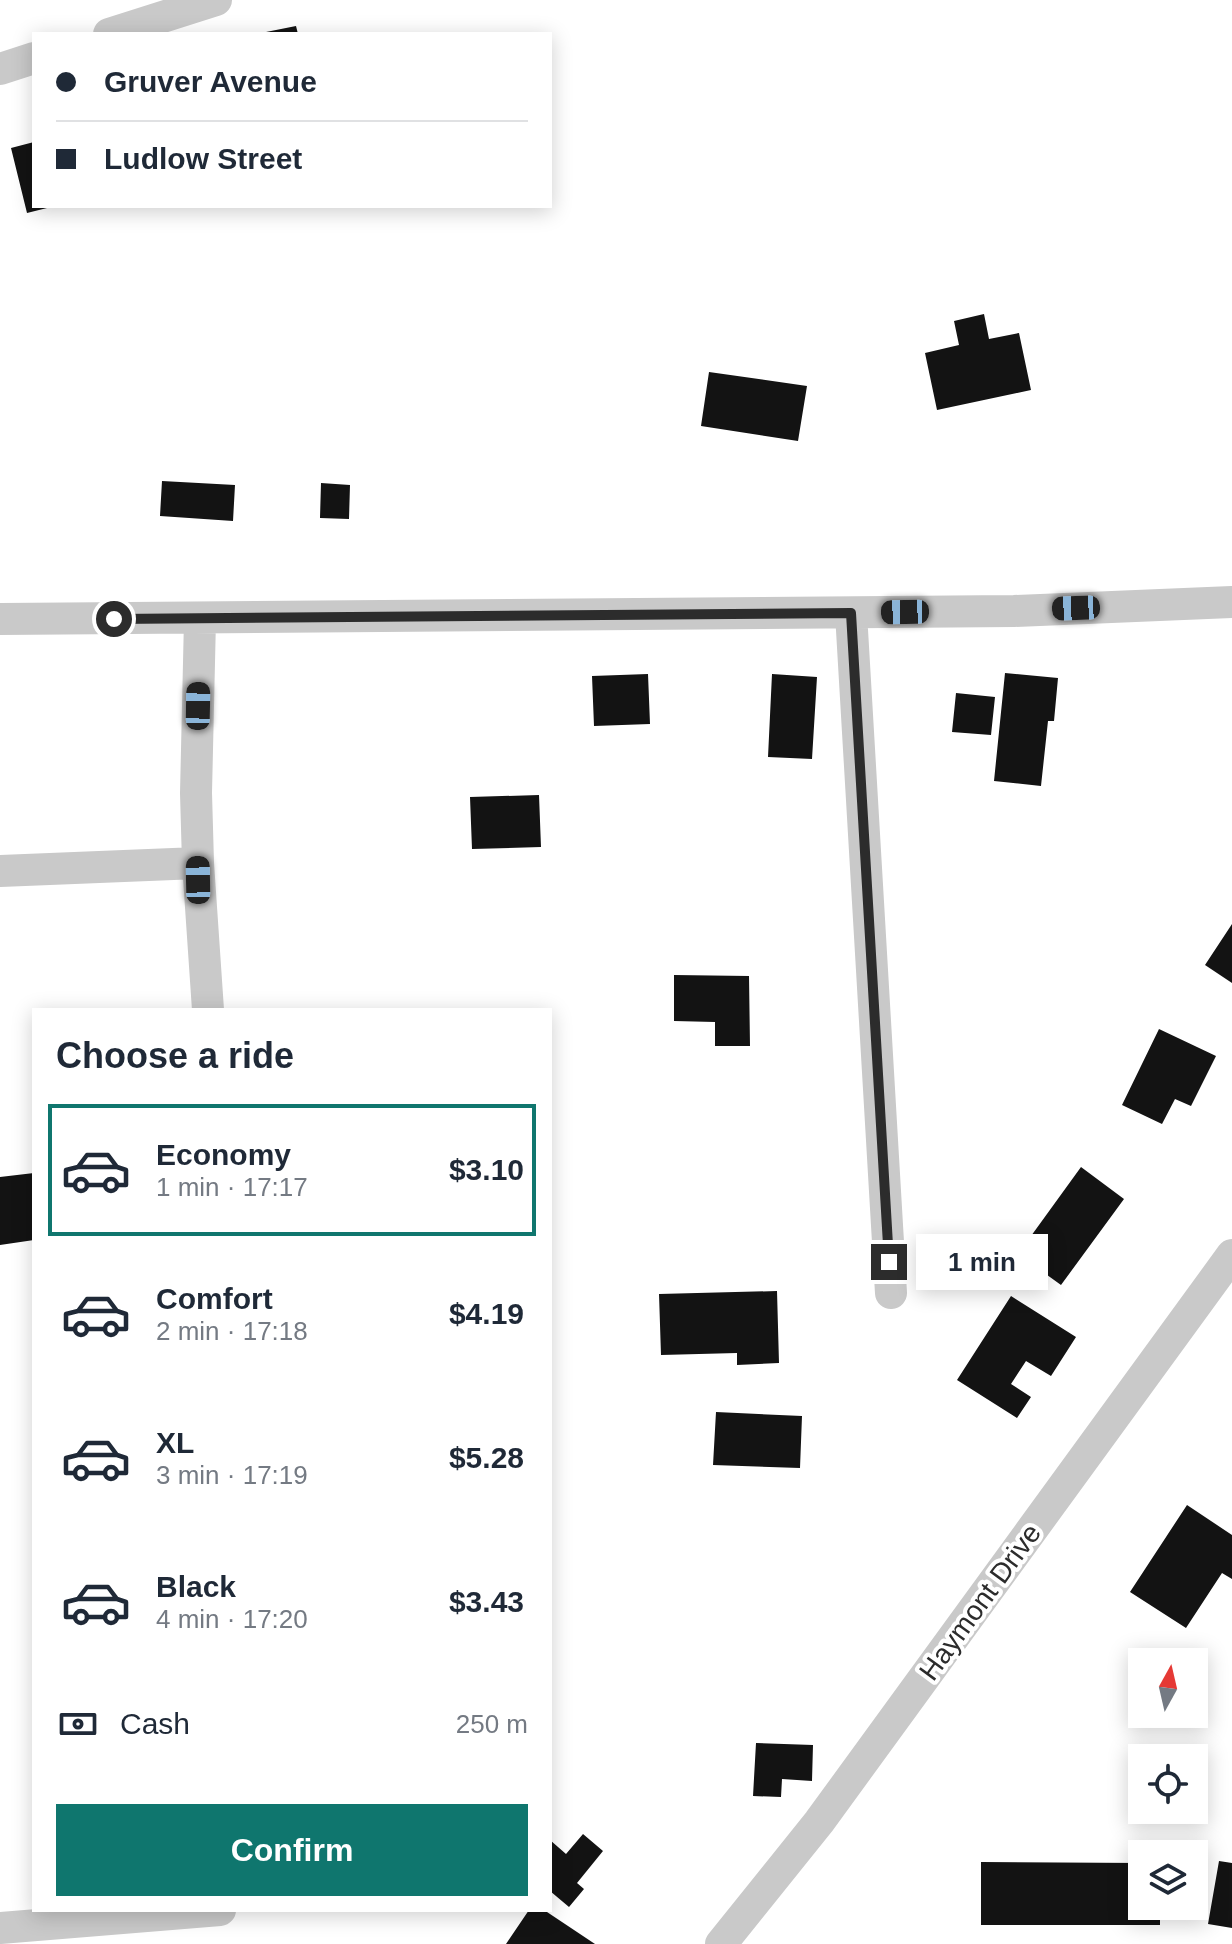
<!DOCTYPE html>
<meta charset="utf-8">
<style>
:root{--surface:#fff;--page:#f2f2f3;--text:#1f2937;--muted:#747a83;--line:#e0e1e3;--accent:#0f766e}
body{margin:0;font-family:Arial,sans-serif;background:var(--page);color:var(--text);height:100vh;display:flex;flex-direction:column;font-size:30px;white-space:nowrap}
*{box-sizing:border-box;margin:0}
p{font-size:26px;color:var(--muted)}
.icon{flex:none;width:44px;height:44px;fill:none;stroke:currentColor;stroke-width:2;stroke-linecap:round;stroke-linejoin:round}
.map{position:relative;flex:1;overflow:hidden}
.sheet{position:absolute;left:32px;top:1008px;width:520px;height:904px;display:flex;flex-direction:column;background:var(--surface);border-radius:0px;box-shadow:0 4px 20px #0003}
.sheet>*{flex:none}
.banner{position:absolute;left:32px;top:32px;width:520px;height:176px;border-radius:0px;box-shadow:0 4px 20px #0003;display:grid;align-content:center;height:176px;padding:0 24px;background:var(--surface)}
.needle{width:52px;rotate:8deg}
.fabs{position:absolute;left:1128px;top:1648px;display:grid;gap:16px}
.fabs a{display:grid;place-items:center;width:80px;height:80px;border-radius:0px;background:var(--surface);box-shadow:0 4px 20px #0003;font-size:40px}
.end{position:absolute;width:36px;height:36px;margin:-18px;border:10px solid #2c2c2c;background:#fff;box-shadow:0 0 0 4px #fff}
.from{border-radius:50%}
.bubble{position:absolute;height:56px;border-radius:0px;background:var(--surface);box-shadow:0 4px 20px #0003;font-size:26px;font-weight:600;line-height:56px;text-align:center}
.car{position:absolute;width:24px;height:48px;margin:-24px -12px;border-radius:10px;box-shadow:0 0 6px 2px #0007;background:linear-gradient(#222 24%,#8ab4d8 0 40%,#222 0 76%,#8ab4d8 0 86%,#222 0)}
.banner b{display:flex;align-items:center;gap:28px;height:76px;font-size:30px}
.banner b+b{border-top:2px solid var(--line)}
.banner i{width:20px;height:20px;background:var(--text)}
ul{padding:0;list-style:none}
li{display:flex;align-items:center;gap:24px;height:132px;margin:0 16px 12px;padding:0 8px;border:4px solid transparent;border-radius:0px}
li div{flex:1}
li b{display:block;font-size:30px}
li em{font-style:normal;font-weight:600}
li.active{border-color:var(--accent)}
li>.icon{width:72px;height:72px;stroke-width:1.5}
h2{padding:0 24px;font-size:36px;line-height:96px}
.pay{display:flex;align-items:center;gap:20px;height:88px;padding:0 24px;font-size:30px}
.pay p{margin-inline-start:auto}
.primary-button{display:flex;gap:16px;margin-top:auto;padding:16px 24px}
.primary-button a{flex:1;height:92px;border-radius:0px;background:var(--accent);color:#fff;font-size:32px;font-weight:600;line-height:92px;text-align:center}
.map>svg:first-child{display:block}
.building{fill:#131313}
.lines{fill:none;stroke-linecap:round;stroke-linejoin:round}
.street{stroke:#c9c9c9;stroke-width:32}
.route{stroke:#2c2c2c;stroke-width:10}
.labels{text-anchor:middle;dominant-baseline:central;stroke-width:8;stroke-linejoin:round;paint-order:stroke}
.street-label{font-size:28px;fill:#2c2c2c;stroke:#fff}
</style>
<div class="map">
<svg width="1232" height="1944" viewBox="0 0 1232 1944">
<rect width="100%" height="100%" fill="#fff"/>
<path class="building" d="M296,26L298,34H261V33Z
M34,142V206L51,207L27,213L11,148Z
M984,314L989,339L1019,333L1031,390L937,410L925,353L959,345L954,321Z
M709,372L807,386L798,441L701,426Z
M162,481L235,485L233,521L160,516Z
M321,483L350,485L349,519L320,518Z
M1005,673L1058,678L1054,721H1048L1041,786L994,781Z
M648,674L650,724L594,726L592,676Z
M772,674L817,677L812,759L768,757Z
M956,693L995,697L991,735L952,732Z
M539,795L541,847L472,849L470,797Z
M1232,924V983L1205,965Z
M674,975L749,976L750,1046H715V1022L674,1021Z
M1159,1029L1216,1056L1191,1106L1175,1099L1162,1124L1122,1105Z
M1081,1167L1124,1199L1061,1285L1018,1254Z
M34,1173V1240L0,1245V1177Z
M777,1291L779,1363L737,1365V1353L661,1355L659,1294Z
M1011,1296L1076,1337L1051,1376L1026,1361L1011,1384L1031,1397L1017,1418L957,1380Z
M716,1412L802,1416L800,1468L713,1465Z
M1187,1505L1232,1535V1579L1222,1573L1186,1628L1130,1592Z
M756,1743L813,1745L812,1781L782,1779L781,1797L753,1796Z
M583,1834L603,1851L577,1883L584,1889L569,1907L550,1891V1840L566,1854Z
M1219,1861L1232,1863V1928L1208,1924Z
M981,1862L1142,1863V1906H1160V1925H981Z
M529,1910H544L595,1944H506Z"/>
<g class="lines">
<path class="street" d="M109,34L216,0
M0,69L34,58
M851,613L891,1293
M0,619L1014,611L1232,602
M200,619L196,793L198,863L208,1010
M0,871L198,863
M0,1928L220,1910
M721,1944L819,1822L1232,1255"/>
</g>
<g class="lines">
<path class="route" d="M114,619L851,613L889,1262"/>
</g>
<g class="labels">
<g class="street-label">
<text transform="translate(980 1602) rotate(-54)">Haymont Drive</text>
</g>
</g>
</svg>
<div class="fabs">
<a><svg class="needle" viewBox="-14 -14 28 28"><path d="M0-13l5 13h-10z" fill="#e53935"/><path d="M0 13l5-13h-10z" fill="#747a83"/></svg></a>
<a><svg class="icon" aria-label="locate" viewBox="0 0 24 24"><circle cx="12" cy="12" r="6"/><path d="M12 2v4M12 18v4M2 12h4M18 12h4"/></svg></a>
<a><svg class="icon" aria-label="layers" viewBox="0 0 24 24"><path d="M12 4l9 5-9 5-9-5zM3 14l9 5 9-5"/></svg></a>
</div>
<i class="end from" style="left:114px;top:619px"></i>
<i class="end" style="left:889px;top:1262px"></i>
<div class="bubble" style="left:916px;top:1234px;width:132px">1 min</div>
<i class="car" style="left:1076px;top:608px;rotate:268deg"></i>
<i class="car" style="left:905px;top:612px;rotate:269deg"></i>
<i class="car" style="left:198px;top:706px;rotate:1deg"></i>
<i class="car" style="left:198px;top:880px;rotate:359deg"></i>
<div class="banner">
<b><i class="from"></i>Gruver Avenue</b>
<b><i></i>Ludlow Street</b>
</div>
<section class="sheet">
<h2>Choose a ride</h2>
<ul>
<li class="active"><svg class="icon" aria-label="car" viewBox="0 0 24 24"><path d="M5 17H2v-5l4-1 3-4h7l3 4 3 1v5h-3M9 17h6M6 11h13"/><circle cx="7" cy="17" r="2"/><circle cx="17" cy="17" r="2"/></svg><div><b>Economy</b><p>1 min · 17:17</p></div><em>$3.10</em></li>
<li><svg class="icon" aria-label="car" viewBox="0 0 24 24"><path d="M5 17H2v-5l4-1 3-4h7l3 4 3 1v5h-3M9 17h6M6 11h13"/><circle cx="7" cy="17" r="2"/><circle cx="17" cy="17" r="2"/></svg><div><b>Comfort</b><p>2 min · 17:18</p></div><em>$4.19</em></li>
<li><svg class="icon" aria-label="car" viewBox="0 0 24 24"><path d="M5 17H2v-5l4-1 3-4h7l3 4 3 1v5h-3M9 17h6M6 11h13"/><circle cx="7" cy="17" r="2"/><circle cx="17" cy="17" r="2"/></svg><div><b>XL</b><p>3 min · 17:19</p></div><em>$5.28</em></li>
<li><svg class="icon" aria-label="car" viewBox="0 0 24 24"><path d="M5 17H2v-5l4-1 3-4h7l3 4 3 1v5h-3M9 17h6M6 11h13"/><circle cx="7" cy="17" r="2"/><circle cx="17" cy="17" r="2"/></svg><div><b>Black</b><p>4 min · 17:20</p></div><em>$3.43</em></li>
</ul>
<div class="pay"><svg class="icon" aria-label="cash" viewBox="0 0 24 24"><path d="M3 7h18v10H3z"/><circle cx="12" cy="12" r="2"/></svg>Cash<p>250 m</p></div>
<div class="primary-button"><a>Confirm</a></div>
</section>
</div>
